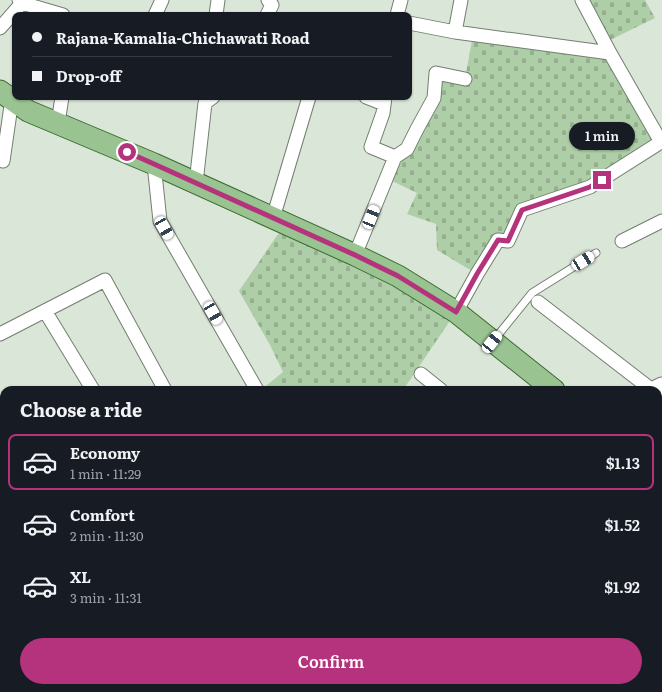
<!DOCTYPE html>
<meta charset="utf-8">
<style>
:root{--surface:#171b24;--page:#242831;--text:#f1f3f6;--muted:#9ea1a6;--line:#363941;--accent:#b5337d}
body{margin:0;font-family:Literata,serif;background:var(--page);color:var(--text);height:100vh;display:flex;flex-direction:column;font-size:15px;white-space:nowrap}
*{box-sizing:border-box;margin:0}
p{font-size:13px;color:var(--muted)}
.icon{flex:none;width:22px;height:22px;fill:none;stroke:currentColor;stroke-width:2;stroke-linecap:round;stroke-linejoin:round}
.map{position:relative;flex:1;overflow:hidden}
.side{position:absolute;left:0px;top:386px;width:662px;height:306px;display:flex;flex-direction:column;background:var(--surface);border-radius:12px 12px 0 0;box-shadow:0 1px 3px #0004}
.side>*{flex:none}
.hud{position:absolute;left:12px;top:12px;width:400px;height:88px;border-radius:8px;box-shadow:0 1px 3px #0004;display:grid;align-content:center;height:88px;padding:0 20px;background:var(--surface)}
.end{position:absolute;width:18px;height:18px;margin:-9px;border:5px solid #b5337d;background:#fff;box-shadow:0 0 0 2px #fff}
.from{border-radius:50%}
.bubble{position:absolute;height:28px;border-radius:14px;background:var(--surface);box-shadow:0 1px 3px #0004;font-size:13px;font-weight:600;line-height:28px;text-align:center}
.car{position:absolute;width:12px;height:24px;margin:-12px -6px;border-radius:5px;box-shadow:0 0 3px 1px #0007;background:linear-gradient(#fff 24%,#345 0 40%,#fff 0 76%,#345 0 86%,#fff 0)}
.hud b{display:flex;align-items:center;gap:14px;height:38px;font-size:15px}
.hud b+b{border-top:1px solid var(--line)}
.hud i{width:10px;height:10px;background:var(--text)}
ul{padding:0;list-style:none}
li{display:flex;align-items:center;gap:12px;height:56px;margin:0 8px 6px;padding:0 12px;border:2px solid transparent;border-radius:8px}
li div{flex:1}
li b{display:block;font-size:15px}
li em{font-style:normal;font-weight:600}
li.selected{border-color:var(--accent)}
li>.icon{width:36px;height:36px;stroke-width:1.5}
h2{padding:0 20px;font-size:18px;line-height:48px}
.cta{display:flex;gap:8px;margin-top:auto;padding:8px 20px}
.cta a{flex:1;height:46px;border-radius:24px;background:var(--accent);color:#fff;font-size:16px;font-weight:600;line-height:46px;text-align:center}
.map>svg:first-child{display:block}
.cemetery{fill:url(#cemetery-stones)}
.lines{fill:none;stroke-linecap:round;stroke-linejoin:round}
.lane-casing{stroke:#737e70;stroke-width:9}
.street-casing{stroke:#737e70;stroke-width:15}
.secondary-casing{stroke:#737e70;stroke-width:21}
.primary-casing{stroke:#3b6a31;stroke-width:23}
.lane{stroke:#fff;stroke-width:7}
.street{stroke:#fff;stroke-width:13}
.secondary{stroke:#fff;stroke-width:19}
.primary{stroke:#99c390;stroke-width:21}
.route{stroke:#b5337d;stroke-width:5}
</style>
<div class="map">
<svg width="662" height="692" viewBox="0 0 662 692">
<defs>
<pattern id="cemetery-stones" width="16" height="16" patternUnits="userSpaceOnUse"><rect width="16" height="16" fill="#adcea6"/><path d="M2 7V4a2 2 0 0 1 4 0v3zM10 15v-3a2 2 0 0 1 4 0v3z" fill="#94b08e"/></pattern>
</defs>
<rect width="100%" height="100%" fill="#dae6d7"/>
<path class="cemetery" d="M582,0H645L655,18L604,43Z
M473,35L610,53L661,142L590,187L522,210L508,241L498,240L477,274L437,250L436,224L407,214L417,193L386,178L418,126L436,73L465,79Z
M285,224L456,312L403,390H261L283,372L270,345L239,291Z"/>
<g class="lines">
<defs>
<path id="lane" d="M494,340L532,293L596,253"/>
<path id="street" d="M19,0L22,3L63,15
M155,15L162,0
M216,15L218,0
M267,15L272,5L268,0
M397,15L401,0
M409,23L455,32L610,53
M0,28L22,3L23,0
M455,32L461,0
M366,97L384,104
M58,123L62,97
M395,157L407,149L417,129L434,98L436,73L465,79
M3,161L12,99
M154,164L160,221L257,390
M196,183L205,103L213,97
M273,218L309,97
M622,241L662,221
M355,255L395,157L371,147L383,113L385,97
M538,302L652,390
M45,311L93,390
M456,312L477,274L498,240L508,241L522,210L590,187L661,142L610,53L582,0
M0,334L105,280L165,390
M421,374L441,390
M0,406L4,404
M0,499L4,507
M658,567L662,570
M658,592L662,586
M0,650L4,658
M658,678L662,672
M19,688L21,692
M95,688L97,692
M170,688L172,692
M261,688L263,692
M640,688L645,692
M49,692L57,688
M360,692L368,688
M586,692L589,688"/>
<path id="secondary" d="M656,390L662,387"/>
<path id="primary" d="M0,91L28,111L154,164L355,255L398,276L456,312L554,390
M658,477L662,480"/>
</defs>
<use href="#lane" class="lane-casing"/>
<use href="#street" class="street-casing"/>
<use href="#secondary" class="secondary-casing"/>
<use href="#primary" class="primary-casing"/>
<use href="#lane" class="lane"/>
<use href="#street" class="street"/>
<use href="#secondary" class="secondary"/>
<use href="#primary" class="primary"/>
</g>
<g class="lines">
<path class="route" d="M127,152L154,164L355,255L398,276L456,312L477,274L498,240L508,241L522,210L590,187L602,180"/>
</g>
</svg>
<i class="end from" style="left:127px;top:152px"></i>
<i class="end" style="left:602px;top:180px"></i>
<div class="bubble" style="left:569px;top:122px;width:66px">1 min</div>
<i class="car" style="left:371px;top:217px;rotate:22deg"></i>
<i class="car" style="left:164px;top:228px;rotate:150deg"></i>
<i class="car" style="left:583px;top:261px;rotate:58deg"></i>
<i class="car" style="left:213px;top:313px;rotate:150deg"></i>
<i class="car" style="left:492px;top:342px;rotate:39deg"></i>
<div class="hud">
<b><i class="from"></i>Rajana-Kamalia-Chichawati Road</b>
<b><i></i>Drop-off</b>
</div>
<section class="side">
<h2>Choose a ride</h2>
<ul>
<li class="selected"><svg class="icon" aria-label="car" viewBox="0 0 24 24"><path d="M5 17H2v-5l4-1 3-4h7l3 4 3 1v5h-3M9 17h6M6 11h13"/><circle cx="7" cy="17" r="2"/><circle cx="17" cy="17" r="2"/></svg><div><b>Economy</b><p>1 min · 11:29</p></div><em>$1.13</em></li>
<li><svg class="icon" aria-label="car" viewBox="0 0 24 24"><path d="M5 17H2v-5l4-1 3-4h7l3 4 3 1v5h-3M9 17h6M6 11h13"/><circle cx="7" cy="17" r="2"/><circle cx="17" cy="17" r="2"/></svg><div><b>Comfort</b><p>2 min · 11:30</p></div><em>$1.52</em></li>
<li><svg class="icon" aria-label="car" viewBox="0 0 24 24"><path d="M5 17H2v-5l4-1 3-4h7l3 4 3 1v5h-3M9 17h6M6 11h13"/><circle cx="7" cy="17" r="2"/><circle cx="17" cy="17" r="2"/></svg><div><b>XL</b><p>3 min · 11:31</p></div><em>$1.92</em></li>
</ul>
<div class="cta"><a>Confirm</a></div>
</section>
</div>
